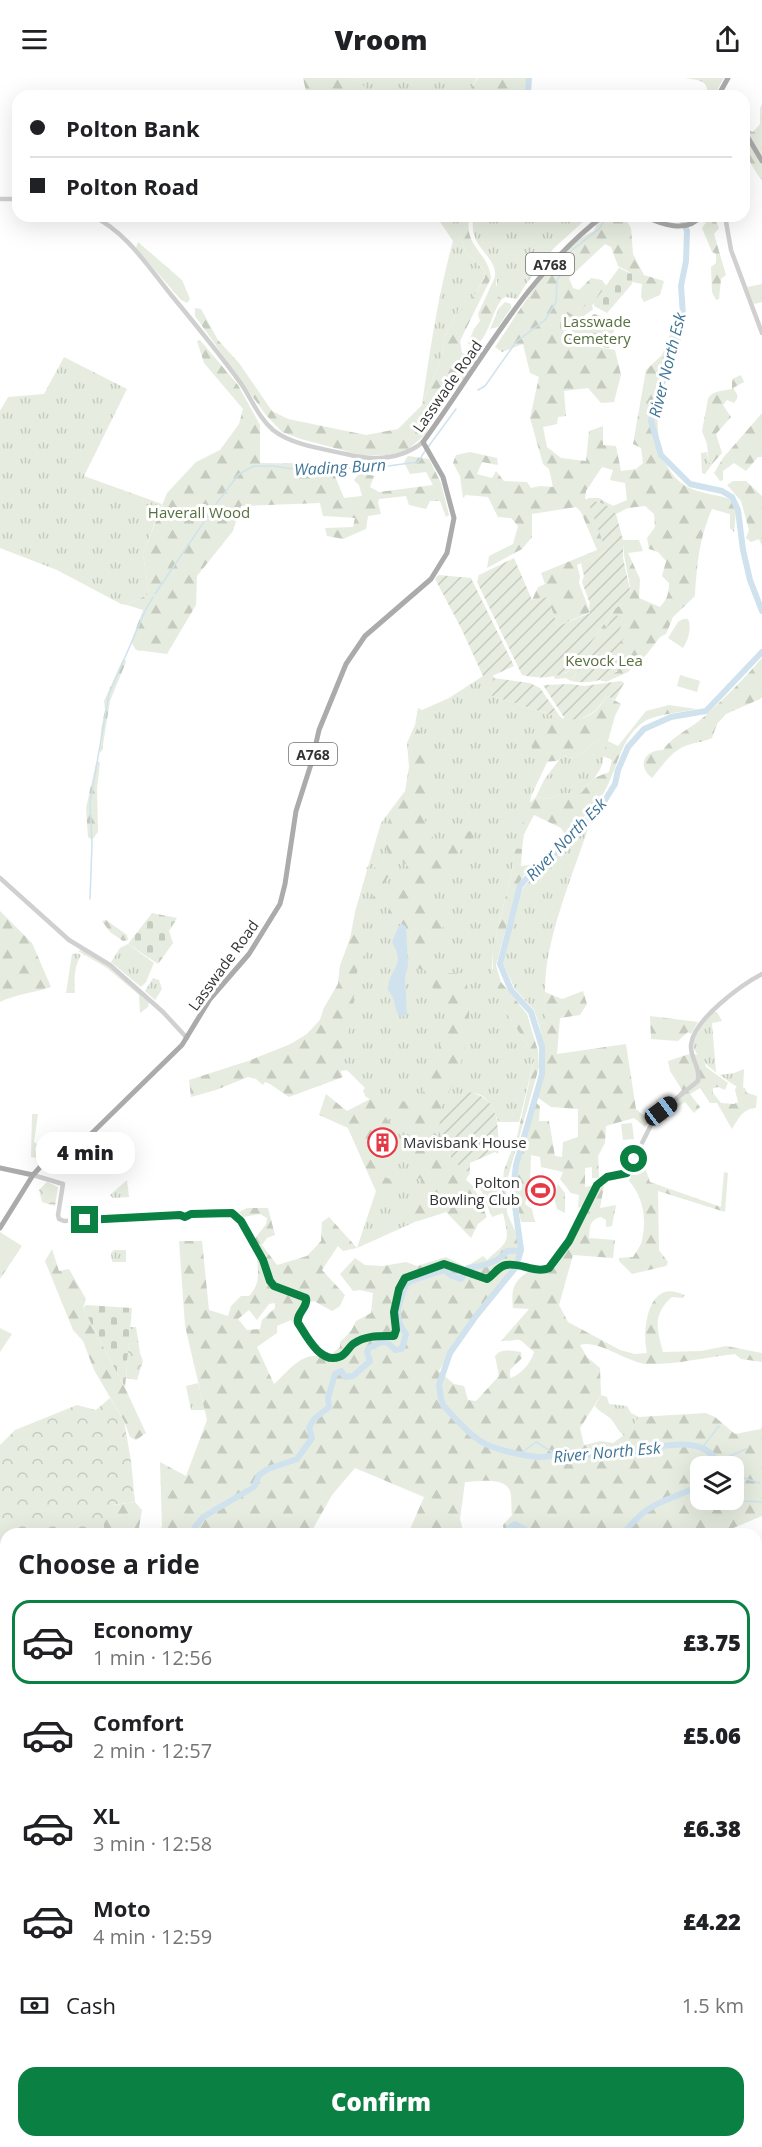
<!DOCTYPE html>
<meta charset="utf-8">
<style>
:root{--surface:#fff;--page:#f6f6f6;--text:#202124;--muted:#757577;--line:#e0e0e0;--accent:#0b8043}
body{margin:0;font-family:"Open Sans",sans-serif;background:var(--page);color:var(--text);height:100vh;display:flex;flex-direction:column;font-size:22px;white-space:nowrap}
*{box-sizing:border-box;margin:0}
p{font-size:20px;color:var(--muted)}
.icon{flex:none;width:33px;height:33px;fill:none;stroke:currentColor;stroke-width:2;stroke-linecap:round;stroke-linejoin:round}
.map{position:relative;flex:1;overflow:hidden}
.sheet{position:absolute;left:0px;top:1450px;width:762px;height:620px;display:flex;flex-direction:column;background:var(--surface);border-radius:18px 18px 0 0;box-shadow:0 6px 24px #0002}
.sheet>*{flex:none}
.guide{position:absolute;left:12px;top:12px;width:738px;height:132px;border-radius:18px;box-shadow:0 6px 24px #0002;display:grid;align-content:center;height:132px;padding:0 18px;background:var(--surface)}
.tools{position:absolute;left:690px;top:1378px;display:grid;gap:12px}
.tools a{display:grid;place-items:center;width:54px;height:54px;border-radius:12px;background:var(--surface);box-shadow:0 6px 24px #0002;font-size:30px}
.end{position:absolute;width:27px;height:27px;margin:-14px;border:8px solid #0b8043;background:#fff;box-shadow:0 0 0 3px #fff}
.from{border-radius:50%}
.bubble{position:absolute;height:42px;border-radius:18px;background:var(--surface);box-shadow:0 6px 24px #0002;font-size:20px;font-weight:800;line-height:42px;text-align:center}
.car{position:absolute;width:18px;height:36px;margin:-18px -9px;border-radius:8px;box-shadow:0 0 4px 2px #0007;background:linear-gradient(#222 24%,#8ab4d8 0 40%,#222 0 76%,#8ab4d8 0 86%,#222 0)}
.guide b{display:flex;align-items:center;gap:21px;height:57px;font-size:22px}
.guide b+b{border-top:2px solid var(--line)}
.guide i{width:15px;height:15px;background:var(--text)}
ul{padding:0;list-style:none}
li{display:flex;align-items:center;gap:18px;height:84px;margin:0 12px 9px;padding:0 6px;border:3px solid transparent;border-radius:18px}
li div{flex:1}
li b{display:block;font-size:22px}
li em{font-style:normal;font-weight:800}
li.selected{border-color:var(--accent)}
li>.icon{width:54px;height:54px;stroke-width:1.5}
h2{padding:0 18px;font-size:27px;line-height:72px}
.pay{display:flex;align-items:center;gap:15px;height:66px;padding:0 18px;font-size:22px}
.pay p{margin-inline-start:auto}
.primary-button{display:flex;gap:12px;margin-top:auto;padding:12px 18px}
.primary-button a{flex:1;height:69px;border-radius:18px;background:var(--accent);color:#fff;font-size:24px;font-weight:800;line-height:69px;text-align:center}
header{display:flex;justify-content:space-between;align-items:center;height:78px;padding:0 18px;background:var(--surface);font-size:27px;font-weight:800}
.map>svg:first-child{display:block}
.grass{fill:url(#grass-tufts)}
.forest{fill:url(#forest-firs);fill-rule:evenodd}
.cemetery{fill:url(#cemetery-stones)}
.park{fill:url(#park-crowns)}
.garden{fill:url(#garden-furrows)}
.pitch{fill:#e6ecdf}
.water{fill:#cfe2ee}
.lines{fill:none;stroke-linecap:round;stroke-linejoin:round}
.stream{stroke:#cfe2ee;stroke-width:1.5}
.river{stroke:#cfe2ee;stroke-width:6}
.minor{stroke:#d0d0d0;stroke-width:4.5}
.major{stroke:#ababab;stroke-width:5}
.route{stroke:#0b8043;stroke-width:8}
.labels{text-anchor:middle;dominant-baseline:central;stroke-width:6;stroke-linejoin:round;paint-order:stroke}
.shield{fill:#fff;stroke:#707070;stroke-width:1.5}
.shield-label{font-size:14px;font-weight:bold;fill:#333}
.park-label{font-size:15px;fill:#56703f;stroke:#fff}
.street-label{font-size:15px;fill:#333;stroke:#fff}
.poi-label{font-size:15px;fill:#333;stroke:#fff;text-anchor:start}
.water-label{font-size:16px;font-style:italic;fill:#3f7597;stroke:#fff}
</style>
<header><svg class="icon" aria-label="menu" viewBox="0 0 24 24"><path d="M4 6h16M4 12h16M4 18h16"/></svg>Vroom<svg class="icon" aria-label="share" viewBox="0 0 24 24"><path d="M12 15V3M7 8l5-5 5 5M5 13v7h14v-7"/></svg></header>
<div class="map">
<svg width="762" height="2069" viewBox="0 0 762 2069">
<defs>
<pattern id="grass-tufts" width="24" height="20" patternUnits="userSpaceOnUse" patternTransform="scale(1.5)"><rect width="24" height="20" fill="#e6ecdf"/><path d="M3 7l-1-3M5 7V3M7 7l1-3M15 17l-1-3M17 17v-4M19 17l1-3" fill="none" stroke="#c6cbc0"/></pattern>
<pattern id="forest-firs" width="22" height="20" patternUnits="userSpaceOnUse" patternTransform="scale(1.5)"><rect width="22" height="20" fill="#e6ecdf"/><path d="M5 1l3.5 6h-7zM16 11l3.5 6h-7z" fill="#c6cbc0"/></pattern>
<pattern id="cemetery-stones" width="16" height="16" patternUnits="userSpaceOnUse" patternTransform="scale(1.5)"><rect width="16" height="16" fill="#e6ecdf"/><path d="M2 7V4a2 2 0 0 1 4 0v3zM10 15v-3a2 2 0 0 1 4 0v3z" fill="#c6cbc0"/></pattern>
<pattern id="park-crowns" width="20" height="18" patternUnits="userSpaceOnUse" patternTransform="scale(1.5)"><rect width="20" height="18" fill="#e6ecdf"/><path d="M2 6a3 3 0 1 1 6 0M12 15a3 3 0 1 1 6 0" fill="none" stroke="#c6cbc0"/></pattern>
<pattern id="garden-furrows" width="10" height="10" patternUnits="userSpaceOnUse" patternTransform="scale(1.5)"><rect width="10" height="10" fill="#e6ecdf"/><path d="M-1 1l2-2M0 10L10 0M9 11l2-2" fill="none" stroke="#c6cbc0"/></pattern>
</defs>
<rect width="100%" height="100%" fill="#fff"/>
<path class="grass" d="M356,0H477L471,10L474,18H373Z
M436,138H460V158L466,175L484,192L485,198L466,233L459,231L442,264L444,274L422,327C430,272 438,217 453,163Z
M474,138H583L585,142L554,170L526,206L517,221L505,219L502,221L497,217V199H495C498,177 466,170 474,138Z
M505,224L511,226V230L498,249L490,251L499,230Z
M64,279L127,311L84,398L162,426L143,476L149,516L127,527L121,526L57,492L0,470V333L8,319L44,316Z
M707,374L709,385H713L705,396L702,395L701,375Z
M483,598H494L492,618L561,640L554,659L552,674L531,718L530,725L533,737L524,756L522,771L515,770L512,792L493,871L492,891L505,933L535,978L519,1044H498C493,1025 482,1009 461,1017L449,1078L470,1095L446,1134L417,1143L357,1170L376,1113L348,1050L370,1021L366,1019L363,1013L365,1010L347,992L341,993L251,982L291,966L307,956L320,942L324,930L338,906L340,888L350,861L355,834L367,792L366,790L368,789L381,745L405,713L409,689L407,665L415,647L418,630L422,632L449,620Z
M600,661L608,663C604,671 604,679 602,687C598,698 588,706 581,715H565L548,721L536,719L544,702L562,678L575,680Z
M588,744L590,745C576,787 558,830 549,874C544,897 545,920 545,944L539,947L534,932L515,911L503,886L508,863L523,810L535,796L564,772Z
M128,866L154,885L146,904L141,909L111,884L120,870Z
M81,872L102,883L149,924L148,929L140,935L139,917L107,890L78,873Z
M77,875L81,877C74,889 74,902 75,915H66L72,876Z
M153,900L159,902L162,911L155,922L145,913Z
M713,934H717L722,943L712,945L716,994L719,997L734,995L744,991L743,1012C730,1005 693,981 693,966C694,954 706,943 713,934Z
M127,1102L129,1119L113,1120L110,1117Z
M114,1172H126V1184H112L111,1175Z
M198,1305L205,1332H191L186,1308Z
M601,1317L607,1319L609,1326L627,1328L631,1335L639,1339L631,1352L624,1358C618,1353 616,1347 611,1341C606,1336 599,1334 595,1328Z
M0,1933H6V1999H0Z
M0,2001H6V2064H146L142,2069H0Z"/>
<path class="forest" d="M303,0H356L373,18H307Z
M441,0H451L464,14L463,17L454,18Z
M478,0H527L525,18H474L471,10Z
M684,0H724L714,18H707C710,1 696,2 684,0Z
M762,26V78L745,51L753,54L760,46V30Z
M744,59L762,87V103C752,88 744,77 744,59Z
M465,138H470C462,168 489,174 491,200L460,263L462,275L473,278L482,272L457,312L446,311L426,356L406,373L388,377H361L301,361L282,354L265,336L195,238V230L201,231L218,262L239,285L272,333L288,341L366,357L398,351L422,327L444,274L442,264L459,231L466,232L485,199L484,192L466,175L460,158V142Z
M607,138L624,139L631,150L633,176L644,197L664,203L660,217L644,224L641,219L642,206L632,204L631,195L618,188L611,169L605,166L569,200L573,210L579,212L591,200L602,202L607,209L590,230L562,251L570,264L615,272L621,297L614,324L601,325L588,310L564,313L566,338L558,339L557,346L543,349L547,369L561,380L586,383L589,353L603,348V367L616,368L621,393L636,391L643,385L641,370L633,366L646,292L662,277L670,257L681,258C680,279 667,296 661,316C655,338 658,360 662,382C669,389 672,398 680,404C695,416 712,415 730,421L736,433L734,454L730,450V436L712,431C699,461 697,486 695,518L673,539L666,556L660,559L647,576L628,594L606,604L600,602L618,593L584,582L571,603L566,600L555,601L554,598L566,595L575,589L614,531L622,526L631,516C629,497 623,480 623,462H639L643,473L628,475L640,501L639,520L660,529C667,521 669,516 669,505L662,498L666,483L658,474L649,471L647,460L655,449L654,436L645,428L628,430L616,436L610,429L598,424L606,473L577,487L580,498L579,505L590,534L558,548L547,519L532,522L538,509L545,506L541,495L597,472L581,434L576,429L532,436V459L522,471L487,490L489,478L513,466L518,448L511,440L498,439L488,419L466,417L463,420L460,398L453,385L456,377L470,374L497,380L498,387L482,384L477,396L492,400L496,393L504,403L527,404L531,410L540,408L553,409L549,391L543,386L530,340L539,299L530,295L523,266L502,274L495,269C518,236 556,168 594,153L596,147ZM602,389L613,392L610,402L625,405L627,422L613,428L599,420H588L587,422L585,420L586,413Z
M715,141L719,150L714,156L726,197L721,201L719,221L716,222L712,214L711,189L716,185V176L712,174L702,150L707,143Z
M138,164L182,202L190,221L187,225L181,222L136,170Z
M497,198L496,207L499,212L497,217L502,221C491,235 489,261 473,270L468,265L474,251L480,243L478,236L495,199Z
M762,206V224L754,226L747,209Z
M200,262L238,307L260,347V385L330,386L344,420L362,418L359,407L354,402L360,394L374,398L370,409L379,414L433,407L426,394L410,396L404,384L408,378L429,381L441,405L449,437L446,439L440,423H430L426,431L409,427L406,418L379,421L378,425L381,436L368,438L366,451L343,461L327,458L325,450L353,449L355,440L323,438L320,425L241,428L233,453L197,498L196,527L167,576L136,572L131,564L143,532L127,527L149,516L143,476L167,415L196,384L220,372L239,346L243,331L204,285L197,263Z
M741,297L744,304L733,310C737,316 740,318 734,325L727,322L723,327L731,339L716,356L722,375L713,385H709L707,366L702,353L708,321C712,312 723,313 732,311V301Z
M762,335V379H758L746,393L734,385L723,393V402L720,403L714,395L723,380Z
M733,403H746L762,418V468L759,461L751,464L746,460L749,452L741,423L727,407Z
M762,580V619L760,621L726,636L717,646L712,660C704,664 696,664 688,667C673,671 662,688 652,700C636,687 645,672 663,672C673,657 693,650 706,637C726,619 745,600 762,580Z
M125,581L126,584L110,623L102,673L100,674L101,652L105,632L104,623L122,583Z
M607,618L621,626L615,638L608,663L618,668L646,633L669,627L697,631C683,634 659,636 647,642C620,657 618,692 603,716C593,731 578,744 565,757L561,750L534,737L524,756L520,752L530,725L536,719L548,721L565,715H581L594,700L609,694L612,682L603,678L607,663L600,661L575,680L563,678L557,683L540,684L533,679L531,664L536,646H555L561,640C585,644 595,637 607,618Z
M415,652L420,653V665L426,673L436,672L426,694L428,714L421,740L430,747L437,780L445,779L447,765L456,758L470,753L474,758L468,767L460,773L456,783L448,791L434,792L427,830C432,836 441,837 447,843V848L441,850C437,862 426,866 425,878L442,885L432,894L408,888L406,849L401,845H390L387,838L391,825L398,819L400,803L407,787L396,779L390,787L392,793L384,805L382,824L378,828L371,825H361V822L372,820C380,811 377,801 374,790L388,775L384,761L395,730L408,712L413,686L411,666Z
M98,683L100,685L97,711L98,754L92,762L88,759L86,730L96,685Z
M515,770L522,771L521,788L530,787L518,807L496,887L501,904L527,936L538,973L539,989L506,1106L507,1135L516,1155L519,1169L516,1183L511,1191L452,1270L439,1293L454,1306L464,1308L468,1322L476,1323L499,1298L495,1278C502,1270 511,1273 521,1274L522,1280L510,1292V1300C521,1297 531,1285 534,1274C514,1256 525,1263 501,1263L529,1231L513,1230C511,1211 513,1204 529,1193L540,1195L555,1190L581,1147L601,1106L604,1108L600,1130L616,1127L612,1148L606,1149V1142L601,1139C589,1142 590,1149 589,1160L615,1162L613,1180L573,1177L559,1227L568,1244L620,1272L635,1276L647,1275C643,1259 645,1220 665,1214C671,1212 679,1215 685,1217L682,1220L672,1219C652,1236 657,1252 663,1274L701,1273L726,1268L762,1275V1284L741,1281L735,1276C707,1279 674,1287 646,1286C627,1284 597,1261 580,1267L587,1279L600,1290L601,1317L580,1350L584,1367L601,1363L613,1365L631,1352L639,1339L706,1335L715,1339L735,1356L761,1351L762,1348V1438L731,1451L724,1456H504L503,1447L512,1437C511,1430 512,1419 510,1413C504,1398 477,1404 465,1404L460,1441L464,1456H408L424,1419L355,1390L332,1417L310,1456H158L162,1448L160,1384L186,1398L207,1342L185,1248L179,1163H202L209,1232L228,1238L231,1228L241,1218H249C261,1205 258,1196 257,1179L263,1178L254,1162L266,1146L267,1140L260,1136L243,1139L239,1134L247,1130H268L275,1157L267,1160L262,1167L277,1187L307,1178L321,1163L322,1144L329,1139L357,1170L343,1173L338,1168L322,1192L345,1217L340,1228L332,1233L314,1223L303,1227L297,1235L309,1254L303,1259L291,1242L277,1248V1255L257,1269L274,1306C291,1291 303,1271 327,1280L340,1269V1264L351,1253L356,1243L371,1235L373,1215L360,1212L353,1213L340,1196L355,1180L365,1187L383,1188L406,1184L417,1188L446,1179L466,1189L483,1178L487,1182C509,1162 510,1165 503,1135L492,1139L478,1104L498,1112L502,1111L504,1092L517,1059L535,978L505,933L497,917L491,891H493V871L512,792ZM275,1225V1230L262,1242L260,1251L247,1252L238,1241L249,1232L257,1242L269,1226ZM700,1389H734V1422H700Z
M0,833L32,865L51,909C34,915 16,916 0,924Z
M106,842L127,857L128,862L123,863L110,854L102,843Z
M356,844L372,864L358,887L350,949L337,984L343,999L289,1019L270,1006L265,1004L263,1007L256,1001L248,999L216,1012L191,1019L189,1002L251,982L291,966L307,956L320,942L324,930L338,906L340,888Z
M442,895H465C473,934 469,967 454,1004C446,1022 433,1038 435,1059C437,1074 454,1090 464,1100C468,1104 472,1106 474,1110C479,1119 483,1130 487,1139L478,1146L471,1160L446,1134L418,1143L412,1128L425,1113L421,1100L376,1113L348,1050L319,1037L326,1016L347,1033L370,1021L392,1047L378,1048L373,1051C371,1068 378,1082 381,1099L396,1102L411,1090L409,1078L416,1053L398,1048V1036L378,1021L410,1024L422,1018L451,936L444,911L433,917L432,901Z
M583,913L587,926L580,937L560,940L557,976L626,966L636,1031L650,1043L645,1049L634,1040L606,1048L605,1065L598,1078L599,1100H592V1089L585,1090V1109L596,1107L585,1127L578,1130L579,1117L571,1115L560,1101L563,1094L541,1089L540,1079L531,1077L530,1105L525,1126L532,1131L535,1144H521L515,1111L521,1072L535,1024L540,1028L539,1043H549L555,1078L562,1079L563,1064L578,1059V1031L551,1029L537,1019C545,990 546,976 539,947L545,944V914L562,921Z
M650,938L698,944L691,956L688,954L678,963L651,961Z
M689,976L702,977L706,989L728,1005L725,1012L718,1009L713,1010V1015L721,1025L734,1026L738,1024L735,1012L736,1009L745,1010L747,1015L757,1018L756,1030C742,1031 739,1040 732,1051L717,1025H710L700,1010L690,1016L700,1029L694,1035L685,1024L667,1036V1042L655,1046L656,1023H671L682,1012L670,993L668,983Z
M32,1036H38L34,1064L37,1066L35,1072L39,1074L36,1080L31,1079Z
M642,1081L650,1104L721,1129L724,1094L728,1095L725,1134L658,1113L659,1172L668,1184L666,1188L632,1196L619,1183V1180L633,1179C636,1174 641,1168 642,1162C647,1141 643,1118 629,1103L634,1089Z
M558,1106L565,1115V1135L557,1131L554,1119Z
M52,1171L59,1193L69,1191L86,1221L83,1230L125,1310L146,1355L136,1362L130,1359L124,1343L94,1292L83,1263L73,1252L45,1183Z
M135,1424L142,1432L138,1456H94L107,1428Z
M756,1630L762,1634V1995L756,2005Z
M146,2064H424L421,2069H142Z
M667,2064H742L743,2069H668Z"/>
<path class="cemetery" d="M619,190L632,196V206L607,235L594,228V224Z
M586,227H592L593,231L565,253L560,252L561,230L574,238Z
M594,236L617,242L609,270L570,263L566,257Z
M152,835L177,840L169,853L173,865L158,886L128,866Z
M86,1227L132,1230L125,1310L83,1230Z"/>
<path class="park" d="M47,1104L58,1109L55,1128L42,1124L39,1112Z
M0,1154L22,1168L0,1201Z
M130,1249H136L140,1275L143,1283L137,1302L126,1300Z
M0,1250L12,1256L0,1274Z
M110,1320L124,1343L131,1383L135,1424L112,1427L104,1440V1456H6V1489L0,1488V1367L15,1352L77,1327L96,1332Z"/>
<path class="garden" d="M588,423L598,424L610,429L616,436L623,462V480L631,516L628,522L614,531L575,589C559,601 540,601 522,597L477,504L479,497L514,480L532,522L547,519L558,548L590,535L589,527L590,526L582,504L584,498L581,485L606,473Z
M439,497L471,500L514,588L492,598H483L461,550L435,501Z
M615,536L623,543L619,553L624,560L616,571L626,583C613,601 593,607 571,603Z
M493,600L530,605L540,610L561,640L492,618Z
M621,603L624,605L615,622L607,618C596,634 585,644 565,641L543,607L571,606L584,608Z
M469,1014C498,1020 497,1041 499,1066H496V1069H499L498,1076L495,1074L470,1085V1095C434,1075 425,1030 469,1014Z"/>
<path class="pitch" d="M683,541H688C692,551 688,562 683,570L668,560L678,544Z
M680,597L700,603L697,614L677,608Z
M632,1045L634,1061L623,1062L621,1046Z
M534,1101L553,1106L548,1124L529,1120Z
M2,1159L18,1171L6,1187L0,1183Z"/>
<path class="water" d="M401,845L406,849L408,888L405,899L407,937L400,939C393,930 397,922 388,912C389,888 407,890 392,864L397,852Z"/>
<g class="lines">
<path class="stream" d="M478,312L485,308L516,264L545,242L556,224L557,202L562,195L559,186L571,173L599,151L607,138
M428,369L456,331
M155,516L216,426L239,396L254,388H274L304,393L388,388L418,384L425,373
M90,821L92,766L90,725L109,616L146,531L153,519
M702,1370L719,1348
M520,1376L536,1364L557,1377
M717,1384L746,1371
M734,1397L760,1405
M734,1420L743,1423L762,1424
M756,1818L762,1821
M758,1927L762,1936
M179,2064V2069
M166,2069L169,2066L171,2069"/>
<path class="river" d="M529,0L528,15L530,18
M681,138L687,153L686,183L681,208L683,237L651,343L661,377L690,406L722,413L732,419L738,432L743,472L750,502L762,533
M719,1389C706,1348 639,1375 610,1377C593,1378 576,1375 559,1377C551,1377 545,1380 537,1379C520,1377 489,1371 476,1360C464,1351 453,1338 443,1327L441,1321L439,1307L450,1275L476,1238L516,1189L521,1172L513,1113L516,1087L542,996V969L531,934L511,912L500,886L520,808L532,794L563,769L605,722L615,706L618,692L628,669L644,651L671,639L706,633L762,574
M193,1456L195,1449L203,1439L254,1409L259,1397L268,1391L297,1381L312,1360L309,1350L314,1341L329,1329L328,1320L335,1296L341,1293L345,1299L353,1298L370,1283L367,1274L369,1270L383,1263L388,1265L395,1272L402,1271L406,1256C392,1238 399,1226 406,1206L411,1203L444,1192L452,1198L461,1201L468,1190C482,1188 498,1185 507,1173L521,1172
M508,1456L509,1450L515,1446L533,1456
M623,1456C649,1423 664,1424 700,1408
M756,1678L762,1684
M756,1796L762,1791
M756,1857L762,1865
M756,1928L762,1922
M713,2064L716,2069"/>
<path class="minor" d="M0,121H18
M92,138C126,153 149,190 172,218C196,247 220,276 242,307C252,322 259,340 273,352C292,367 323,371 346,376C374,383 401,382 423,364
M725,138L731,172L762,255
M0,800L69,862L110,887L163,934L187,960
M33,1097L63,1106L58,1137L59,1141L64,1143L180,1137L185,1139C197,1134 223,1131 235,1136L263,1182L270,1203L274,1208L306,1220V1226L297,1242L314,1270L334,1280L341,1279L353,1266L375,1257L395,1258L396,1252L394,1234L399,1211L405,1200L444,1186L487,1201L500,1189L509,1186L541,1192L549,1190L569,1163L597,1107L607,1099L627,1095L656,1037L698,1003C701,990 690,980 691,967C693,942 741,907 762,896"/>
<path class="major" d="M718,18L728,0
M744,53L762,83
M644,138C661,146 687,156 701,138
M0,1090L33,1097
M0,1150L33,1097L42,1087L55,1076L78,1066L90,1057L182,967L210,921L249,876L280,826L285,806L296,733L312,683L319,652L346,586L365,558L431,501L447,475L454,440L443,399L423,364C480,286 526,197 603,138"/>
</g>
<g class="lines">
<path class="route" d="M85,1142L180,1137L185,1139L191,1136L232,1135L241,1143L263,1182L270,1203L274,1208L306,1220C308,1230 296,1235 298,1245C306,1257 320,1286 339,1279C346,1277 348,1270 353,1266C366,1257 380,1258 394,1258L396,1252L394,1234L399,1211L405,1200L444,1186L487,1201C494,1197 497,1189 506,1187C520,1184 536,1196 549,1190L569,1163L597,1107L607,1099L627,1095L634,1081"/>
</g>
<defs>
<symbol id="building-ring" viewBox="-11 -11 22 22"><circle r="9.5" fill="#fff" stroke="#e63946" stroke-width="1.5"/><path d="M-4-6H4V6H1V3H-1V6H-4ZM-2.5-4.3h1.7v1.8h-1.7ZM.8-4.3h1.7v1.8H.8ZM-2.5-1h1.7V.8h-1.7ZM.8-1h1.7V.8H.8Z" fill="#e63946"/></symbol>
<symbol id="stadium-ring" viewBox="-11 -11 22 22"><circle r="9.5" fill="#fff" stroke="#e63946" stroke-width="1.5"/><path d="M0-5a6.5 5 0 1 0 0 10a6.5 5 0 1 0 0-10ZM-3.5-1.8h7v3.6h-7Z" fill="#e63946"/></symbol>
</defs>
<g fill-rule="evenodd">
<use href="#building-ring" x="366" y="1048" width="33" height="33"/>
<use href="#stadium-ring" x="524" y="1096" width="33" height="33"/>
</g>
<g class="labels">
<g class="shield">
<rect x="526" y="175" width="48" height="22" rx="4.5"/>
<rect x="289" y="665" width="48" height="22" rx="4.5"/>
</g>
<g class="shield-label">
<text x="550" y="186">A768</text>
<text x="313" y="676">A768</text>
</g>
<g class="park-label">
<text x="597" y="243">Lasswade<tspan x="597" dy="17">Cemetery</tspan></text>
<text x="199" y="434">Haverall Wood</text>
<text x="604" y="582">Kevock Lea</text>
</g>
<g class="street-label">
<text transform="translate(447 308) rotate(-55)">Lasswade Road</text>
<text transform="translate(223 887) rotate(-54)">Lasswade Road</text>
</g>
<g class="poi-label">
<text x="403" y="1064">Mavisbank House</text>
<text x="520" y="1104" text-anchor="end">Polton<tspan x="520" dy="17">Bowling Club</tspan></text>
</g>
<g class="water-label">
<text transform="translate(667 287) rotate(-76)">River North Esk</text>
<text transform="translate(340 389) rotate(-3)">Wading Burn</text>
<text transform="translate(566 761) rotate(-46)">River North Esk</text>
<text transform="translate(607 1374) rotate(-5)">River North Esk</text>
</g>
</g>
</svg>
<div class="tools">
<a><svg class="icon" aria-label="layers" viewBox="0 0 24 24"><path d="M12 4l9 5-9 5-9-5zM3 14l9 5 9-5"/></svg></a>
</div>
<i class="end from" style="left:634px;top:1081px"></i>
<i class="end" style="left:85px;top:1142px"></i>
<div class="bubble" style="left:36px;top:1054px;width:99px">4 min</div>
<i class="car" style="left:661px;top:1033px;rotate:53deg"></i>
<div class="guide">
<b><i class="from"></i>Polton Bank</b>
<b><i></i>Polton Road</b>
</div>
<section class="sheet">
<h2>Choose a ride</h2>
<ul>
<li class="selected"><svg class="icon" aria-label="car" viewBox="0 0 24 24"><path d="M5 17H2v-5l4-1 3-4h7l3 4 3 1v5h-3M9 17h6M6 11h13"/><circle cx="7" cy="17" r="2"/><circle cx="17" cy="17" r="2"/></svg><div><b>Economy</b><p>1 min · 12:56</p></div><em>£3.75</em></li>
<li><svg class="icon" aria-label="car" viewBox="0 0 24 24"><path d="M5 17H2v-5l4-1 3-4h7l3 4 3 1v5h-3M9 17h6M6 11h13"/><circle cx="7" cy="17" r="2"/><circle cx="17" cy="17" r="2"/></svg><div><b>Comfort</b><p>2 min · 12:57</p></div><em>£5.06</em></li>
<li><svg class="icon" aria-label="car" viewBox="0 0 24 24"><path d="M5 17H2v-5l4-1 3-4h7l3 4 3 1v5h-3M9 17h6M6 11h13"/><circle cx="7" cy="17" r="2"/><circle cx="17" cy="17" r="2"/></svg><div><b>XL</b><p>3 min · 12:58</p></div><em>£6.38</em></li>
<li><svg class="icon" aria-label="car" viewBox="0 0 24 24"><path d="M5 17H2v-5l4-1 3-4h7l3 4 3 1v5h-3M9 17h6M6 11h13"/><circle cx="7" cy="17" r="2"/><circle cx="17" cy="17" r="2"/></svg><div><b>Moto</b><p>4 min · 12:59</p></div><em>£4.22</em></li>
</ul>
<div class="pay"><svg class="icon" aria-label="cash" viewBox="0 0 24 24"><path d="M3 7h18v10H3z"/><circle cx="12" cy="12" r="2"/></svg>Cash<p>1.5 km</p></div>
<div class="primary-button"><a>Confirm</a></div>
</section>
</div>
